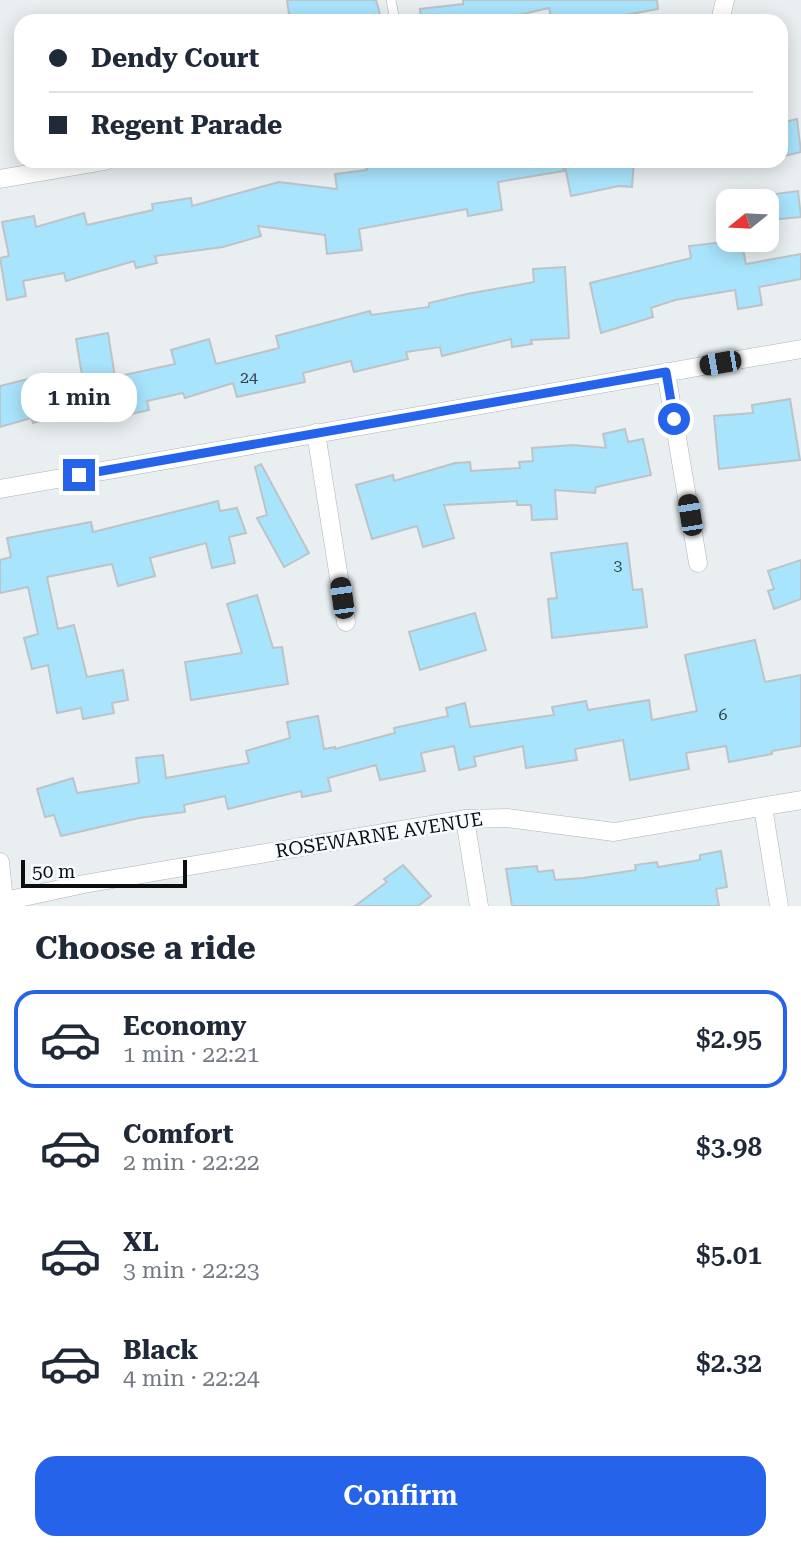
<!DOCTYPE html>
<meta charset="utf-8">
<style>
:root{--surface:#fff;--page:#f2f2f3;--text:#1f2937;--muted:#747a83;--line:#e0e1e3;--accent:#2563eb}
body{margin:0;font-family:"Roboto Serif",serif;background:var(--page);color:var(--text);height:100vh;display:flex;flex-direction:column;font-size:26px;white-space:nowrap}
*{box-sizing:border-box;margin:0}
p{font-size:23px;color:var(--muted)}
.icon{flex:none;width:38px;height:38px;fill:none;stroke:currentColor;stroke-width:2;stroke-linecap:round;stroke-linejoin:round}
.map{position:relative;height:906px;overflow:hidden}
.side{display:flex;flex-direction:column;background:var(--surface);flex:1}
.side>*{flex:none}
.guide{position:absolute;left:14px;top:14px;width:774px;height:154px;border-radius:21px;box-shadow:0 4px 18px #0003;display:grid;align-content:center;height:154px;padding:0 35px;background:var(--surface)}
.needle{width:46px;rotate:252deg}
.controls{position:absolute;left:716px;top:189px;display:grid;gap:14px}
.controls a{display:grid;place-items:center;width:63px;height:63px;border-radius:14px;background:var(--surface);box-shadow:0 4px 18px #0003;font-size:35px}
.scale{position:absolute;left:21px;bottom:18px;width:166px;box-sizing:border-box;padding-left:7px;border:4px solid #0c0e0f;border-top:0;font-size:19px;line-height:24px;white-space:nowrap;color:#0c0e0f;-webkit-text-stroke:5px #f6fcff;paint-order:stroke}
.end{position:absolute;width:32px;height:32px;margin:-16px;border:9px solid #2563eb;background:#fff;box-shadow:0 0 0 4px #fff}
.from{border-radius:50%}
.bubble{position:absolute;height:49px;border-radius:21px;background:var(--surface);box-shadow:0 4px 18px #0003;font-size:23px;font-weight:600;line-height:49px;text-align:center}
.car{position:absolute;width:21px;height:42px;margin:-21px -10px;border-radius:9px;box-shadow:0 0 5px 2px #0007;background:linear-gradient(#222 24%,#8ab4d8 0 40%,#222 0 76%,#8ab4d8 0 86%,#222 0)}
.guide b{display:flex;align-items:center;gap:24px;height:66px;font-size:26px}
.guide b+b{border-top:2px solid var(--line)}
.guide i{width:18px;height:18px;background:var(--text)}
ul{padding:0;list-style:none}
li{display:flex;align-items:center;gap:21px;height:98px;margin:0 14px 10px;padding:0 21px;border:4px solid transparent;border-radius:21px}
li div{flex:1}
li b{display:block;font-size:26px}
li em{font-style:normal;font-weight:600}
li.active{border-color:var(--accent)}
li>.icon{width:63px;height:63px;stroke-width:1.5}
h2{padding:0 35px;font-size:32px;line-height:84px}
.button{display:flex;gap:14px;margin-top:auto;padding:14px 35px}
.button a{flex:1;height:80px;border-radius:21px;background:var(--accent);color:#fff;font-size:28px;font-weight:600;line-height:80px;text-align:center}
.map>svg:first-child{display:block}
.building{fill:#a9e4fd;stroke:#bdc3c6;stroke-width:2}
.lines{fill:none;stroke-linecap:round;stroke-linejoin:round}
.service-casing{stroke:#acb2b5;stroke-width:10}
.minor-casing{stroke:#acb2b5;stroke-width:19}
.service{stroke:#fff;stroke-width:9}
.minor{stroke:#fff;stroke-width:18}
.route{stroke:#2563eb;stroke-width:9}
.labels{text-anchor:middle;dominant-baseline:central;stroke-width:5;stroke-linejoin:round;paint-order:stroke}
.number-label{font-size:16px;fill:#33444a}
.street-label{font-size:19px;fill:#0c0e0f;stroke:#f6fcff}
</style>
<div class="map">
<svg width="801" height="906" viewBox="0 0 801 906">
<rect width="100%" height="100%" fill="#e9eff1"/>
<path class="building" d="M287,0H376L382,21H290Z
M463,0H657L658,9L593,21H552L549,8L506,18L507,21H421L420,9L463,4Z
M797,119L801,152L780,157V123Z
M365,161H563L564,171L498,182L502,210L468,216L467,209L359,229L362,250L327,254L325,235L258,226L261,236L223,247L155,256L157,263L136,268L134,261L66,281L64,273L23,281L26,296L7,300L0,258L9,256L2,222L34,216L36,227L84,213L87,225L153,210L152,204L191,198L192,206L279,182L337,189L335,174L367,170Z
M564,161H634L632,187L619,186L571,196Z
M798,191L801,217L770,220L767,195Z
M741,240L746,264L801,254V279L759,287L762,305L738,309L735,290L675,300L651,308L653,317L601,333L590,283L691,258L689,246Z
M565,267L569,338L531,340L532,344L512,347L511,339L442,356L440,347L406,352L408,359L354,372L351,361L303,373L305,382L237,397L233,383L185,398L183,393L147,401L149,410L131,414V411L89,418L88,409L33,423L31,418L0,427V386L40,376L42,385L82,375L76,339L108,333L115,377L175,364L171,350L209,339L216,364L279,348L276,336L370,311L371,315L429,307V303L467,294L534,282L533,269Z
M790,399L800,460L719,469L714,416L753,413L752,405Z
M625,429L628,442L643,439L651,475L596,487L595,493L555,490L557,519L532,520L531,505H517V501L444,505L454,538L423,547L417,526L372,539L356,485L393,475L394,481L455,463L470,462L471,471L520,468L519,462L533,461L532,448L573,445L606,448L603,434Z
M261,464L309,553L284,567L257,518L267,515L255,467Z
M218,501L220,511L237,508L246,533L229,537L235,563L212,568L206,543L150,558L155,576L118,586L112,564L47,577L58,629L74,625L87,677L123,670L128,700L112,703L114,713L83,719L81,708L57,713L48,665L32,669L24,638L38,634L28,587L0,593V560L11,557L7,538L91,522L93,532Z
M627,543L633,590L642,589L647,627L552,638L548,599L557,598L551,553Z
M801,560V599L774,609L768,591L774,589L768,571Z
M257,595L273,648L282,647L288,684L191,700L185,662L242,653L227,604Z
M475,613L486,650L420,670L409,632Z
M755,640L765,682L801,675V746L772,751V754L729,762L726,746L686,753L689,769L630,780L623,740L575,749L577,760L526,768L523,746L474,757L476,766L459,770L454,746L421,753L425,771L380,780L376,765L328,778L331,791L302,797L301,791L228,809L225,796L184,805L185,812L139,818L61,836L54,815L45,817L37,789L73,778L77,793L139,783L136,758L163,755L166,778L249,763L246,751L290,738L287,722L318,716L324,749L335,747V749L395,733L394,728L448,716L446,708L465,703L470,727L554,715L552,707L586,701L588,710L649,700L652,720L697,711L685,655Z
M721,851L727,887L716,889L719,906H512L506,869L537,866L538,872L553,870L555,880L583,878L636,870L635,865L657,862L658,867L700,860V855Z
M403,865L431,896L418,906H355L387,882L384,879Z"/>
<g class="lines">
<defs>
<path id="service" d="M391,0L395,21"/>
<path id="minor" d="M720,21L725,0
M0,179L105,161
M666,372L698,563
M316,433L346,622
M0,489L801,349
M763,807L779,906
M465,819L479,906
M0,862L4,901
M0,902L84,884L465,819L507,818L614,832L801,800"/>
</defs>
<use href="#service" class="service-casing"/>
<use href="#minor" class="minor-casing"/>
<use href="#service" class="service"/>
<use href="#minor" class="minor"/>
</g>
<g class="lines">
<path class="route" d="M79,475L666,372L674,419"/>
</g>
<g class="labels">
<g class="number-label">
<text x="249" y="377">24</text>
<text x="618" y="565">3</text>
<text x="723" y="714">6</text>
</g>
<g class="street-label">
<text transform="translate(379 835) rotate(-9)">ROSEWARNE AVENUE</text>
</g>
</g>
</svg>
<div class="controls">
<a><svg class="needle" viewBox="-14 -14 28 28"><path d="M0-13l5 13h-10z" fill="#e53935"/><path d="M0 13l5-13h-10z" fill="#747a83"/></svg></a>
</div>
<div class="scale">50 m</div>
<i class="end from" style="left:674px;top:419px"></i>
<i class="end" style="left:79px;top:475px"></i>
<div class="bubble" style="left:21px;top:373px;width:116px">1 min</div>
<i class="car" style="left:720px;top:363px;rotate:260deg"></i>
<i class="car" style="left:690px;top:515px;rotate:351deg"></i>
<i class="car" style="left:342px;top:598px;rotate:352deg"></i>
<div class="guide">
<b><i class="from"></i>Dendy Court</b>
<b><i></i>Regent Parade</b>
</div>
</div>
<section class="side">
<h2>Choose a ride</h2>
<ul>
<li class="active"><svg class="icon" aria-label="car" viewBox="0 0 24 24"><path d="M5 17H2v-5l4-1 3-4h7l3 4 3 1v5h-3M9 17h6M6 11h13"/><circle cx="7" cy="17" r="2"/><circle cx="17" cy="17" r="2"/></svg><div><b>Economy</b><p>1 min · 22:21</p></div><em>$2.95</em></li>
<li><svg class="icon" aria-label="car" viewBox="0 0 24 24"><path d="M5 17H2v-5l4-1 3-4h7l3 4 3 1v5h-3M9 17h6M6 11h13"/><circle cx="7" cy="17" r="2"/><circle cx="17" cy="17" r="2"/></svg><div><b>Comfort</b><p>2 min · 22:22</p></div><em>$3.98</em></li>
<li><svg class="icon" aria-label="car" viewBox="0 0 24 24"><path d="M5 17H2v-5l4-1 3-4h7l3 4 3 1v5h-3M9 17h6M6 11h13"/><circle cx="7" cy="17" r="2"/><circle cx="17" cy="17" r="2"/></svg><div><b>XL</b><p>3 min · 22:23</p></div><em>$5.01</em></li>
<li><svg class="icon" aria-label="car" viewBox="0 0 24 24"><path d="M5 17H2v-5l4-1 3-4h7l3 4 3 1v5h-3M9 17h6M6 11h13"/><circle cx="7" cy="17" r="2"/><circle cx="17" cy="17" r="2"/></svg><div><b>Black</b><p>4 min · 22:24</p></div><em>$2.32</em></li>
</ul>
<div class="button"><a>Confirm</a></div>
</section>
